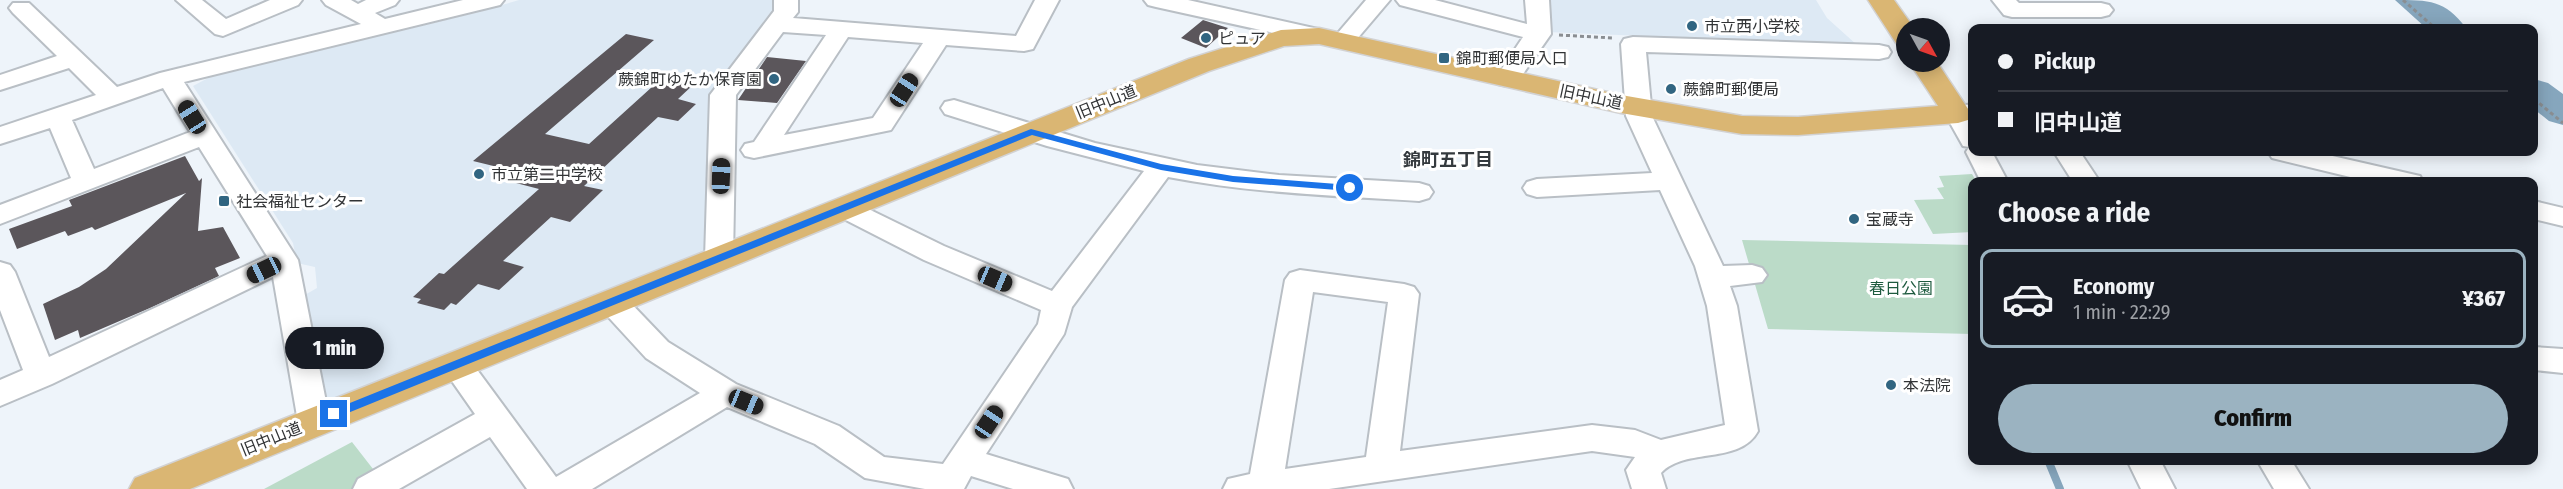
<!DOCTYPE html>
<meta charset="utf-8">
<style>
:root{--surface:#171b24;--page:#242831;--text:#f1f3f6;--muted:#9ea1a6;--line:#363941;--accent:#9bb3c1}
body{margin:0;font-family:"Fira Sans Condensed","Noto Sans JP",sans-serif;background:var(--page);color:var(--text);height:100vh;display:flex;flex-direction:column;font-size:22px;white-space:nowrap}
*{box-sizing:border-box;margin:0}
p{font-size:20px;color:var(--muted)}
.icon{flex:none;width:33px;height:33px;fill:none;stroke:currentColor;stroke-width:2;stroke-linecap:round;stroke-linejoin:round}
.map{position:relative;flex:1;overflow:hidden}
.details{position:absolute;left:1968px;top:177px;width:570px;height:288px;display:flex;flex-direction:column;background:var(--surface);border-radius:12px;box-shadow:0 3px 15px #0003}
.details>*{flex:none}
.top-card{position:absolute;left:1968px;top:24px;width:570px;height:132px;border-radius:12px;box-shadow:0 3px 15px #0003;display:grid;align-content:center;height:132px;padding:0 30px;background:var(--surface)}
.needle{width:39px;rotate:130deg}
.buttons{position:absolute;left:1896px;top:18px;display:grid;gap:12px}
.buttons a{display:grid;place-items:center;width:54px;height:54px;border-radius:50%;background:var(--surface);box-shadow:0 3px 15px #0003;font-size:30px}
.end{position:absolute;width:27px;height:27px;margin:-14px;border:8px solid #1a73e8;background:#fff;box-shadow:0 0 0 3px #fff}
.from{border-radius:50%}
.bubble{position:absolute;height:42px;border-radius:21px;background:var(--surface);box-shadow:0 3px 15px #0003;font-size:20px;font-weight:800;line-height:42px;text-align:center}
.car{position:absolute;width:18px;height:36px;margin:-18px -9px;border-radius:8px;box-shadow:0 0 4px 2px #0007;background:linear-gradient(#222 24%,#8ab4d8 0 40%,#222 0 76%,#8ab4d8 0 86%,#222 0)}
.top-card b{display:flex;align-items:center;gap:21px;height:57px;font-size:22px}
.top-card b+b{border-top:2px solid var(--line)}
.top-card i{width:15px;height:15px;background:var(--text)}
ul{padding:0;list-style:none}
li{display:flex;align-items:center;gap:18px;height:99px;margin:0 12px 9px;padding:0 18px;border:3px solid transparent;border-radius:12px}
li div{flex:1}
li b{display:block;font-size:22px}
li em{font-style:normal;font-weight:800}
li.active{border-color:var(--accent)}
li>.icon{width:54px;height:54px;stroke-width:1.5}
h2{padding:0 30px;font-size:27px;line-height:72px}
.primary-button{display:flex;gap:12px;margin-top:auto;padding:12px 30px}
.primary-button a{flex:1;height:69px;border-radius:36px;background:var(--accent);color:#111;font-size:24px;font-weight:800;line-height:69px;text-align:center}
.map>svg:first-child{display:block}
.built{fill:#dde9f4}
.green{fill:#bbdbc8}
.lines{fill:none;stroke-linecap:round;stroke-linejoin:round}
.stream{stroke:#86a6bd;stroke-width:8}
.river{fill:#86a6bd;fill-rule:evenodd}
.building{fill:#5b565b}
.minor-casing{stroke:#b9bfc5;stroke-width:4}
.major-casing{stroke:#d2d2d3;stroke-width:3}
.path{stroke:#8a8e92;stroke-width:3;stroke-dasharray:4 3;stroke-linecap:butt}
.minor{fill:#fff;fill-rule:evenodd}
.major{fill:#dab673;fill-rule:evenodd}
.route{fill:#1a73e8}
.poi-dot{fill:#316581;stroke:#fff;stroke-width:2}
.labels{text-anchor:middle;dominant-baseline:central;stroke-width:6;stroke-linejoin:round;paint-order:stroke}
.poi-label{font-size:16px;fill:#323436;stroke:#fff;text-anchor:start}
.street-label{font-size:16px;fill:#323436;stroke:#fff}
.park-label{font-size:16px;fill:#1e5b3f;stroke:#fff}
.neighbourhood-label{font-size:18px;font-weight:bold;fill:#353a3e;stroke:#fff}
</style>
<div class="map">
<svg width="2563" height="489" viewBox="0 0 2563 489">
<rect width="100%" height="100%" fill="#eef4fa"/>
<path class="built" d="M519,0H772L775,7L712,91L709,104V251L343,399H325L303,296L317,288L315,267L297,263L293,243L193,86L210,77L478,12Z
M1544,0H1816L1827,18L1857,45L1547,32Z"/>
<path class="green" d="M1972,174L1976,181L1972,182V232L1933,234L1914,200L1944,199L1937,188L1944,187L1939,176Z
M1742,240L1972,245V334L1768,329Z
M352,442L380,478L361,489H264Z"/>
<g class="lines">
<path class="stream" d="M2048,460L2060,489"/>
<path class="river" d="M2395,0C2429,0 2445,0 2466,28H2426Z
M2534,79L2548,83L2563,94V125L2549,121L2534,109Z"/>
</g>
<path class="building" d="M1203,20L1228,28L1206,48L1181,38Z
M626,34L654,40L545,134L589,144L663,77L694,84L678,99L696,104L678,121L658,117L584,186L603,190L570,222L551,217L503,261L524,267L499,290L478,284L456,305L451,303L444,310L417,303L421,299L413,297L439,273L444,274L539,189L516,183L526,174L473,161Z
M767,57L806,61L777,103L738,100Z
M185,156L199,181L202,178L198,231L223,227L240,258L215,268L219,276L150,308L80,338L78,330L55,340L43,304L79,287L106,269L186,193L95,230L92,227L68,236L65,231L17,249L9,229L72,206L69,200Z"/>
<g class="lines">
<defs>
<path id="minor" d="M176,0H202L226,19L270,0H302L298,5L223,36L215,34Z
M322,0H351L358,4L366,0H399L395,5L375,13L385,19L463,0H504L500,5L184,82L298,260L330,422L325,431L314,435L303,431L298,422L273,277L52,384L0,406V380L23,370L0,310V262L10,265L15,272L49,357L267,256L199,147L0,224V205L71,178L50,128L0,144V127L96,95L69,68L0,90V75L57,56L13,13L9,8L13,3H29L117,87L160,73L361,24L326,5ZM163,88L190,132L94,169L72,120Z
M774,0H798V12L793,18L1016,36L1035,0H1059L1033,49L1024,51L946,45L891,130L754,158L745,156L741,150L745,144L754,142L826,35L783,32L736,95L733,259L729,266L719,269L709,266L705,259L710,95L774,11ZM848,37L923,43L873,118L784,135Z
M1144,0H1188L1327,31L1331,36L1327,41L1319,43L1156,7L1148,5Z
M1366,0H1390L1351,46L1343,48L1335,46L1331,41Z
M1396,0H1435L1527,24L1525,0H1549L1551,34L1516,84L1507,86L1498,84L1495,79L1523,37L1400,5Z
M1992,0H2016L2019,3H2101L2109,5L2113,10L2109,15L2101,17H2012L2004,15Z
M1633,37L1879,45L1888,47L1891,52L1888,57L1879,59L1646,52L1652,116L1723,266L1752,265L1762,268L1767,275L1762,282L1730,286L1737,306L1758,431C1740,465 1685,447 1661,473L1666,489H1632L1626,470L1635,457L1592,451L1329,489H1223L1228,479L1250,474L1285,280L1290,273L1300,270L1404,284L1414,287L1419,294L1400,451L1592,425L1635,430L1661,440L1725,425L1707,306L1695,266L1660,190L1537,197L1527,194L1523,188L1527,182L1537,179L1652,173L1626,116L1621,44L1624,39ZM1313,292L1388,302L1366,457L1285,469Z
M954,100L1095,143L1197,165L1279,175L1419,183L1429,186L1433,192L1429,198L1419,201C1335,196 1251,193 1168,177L1072,307L1064,334L986,454L1068,479L1073,489H1013L971,476L964,489H925L865,478L815,444L727,407L592,489H527L490,437L399,489H353L358,479L475,414L440,364L445,356L456,352L467,356L556,477L700,393L646,358L601,309L597,302L601,295L612,291L623,295L668,342L736,384L839,426L884,457L943,464L1038,324L1041,310L924,260L834,214L830,208L834,202L844,199L854,202L944,246L1052,291L1144,171L1047,146L945,114L941,108L945,102Z
M1972,104V152H1992L2008,182H1981L1966,152L1969,147L1963,146L1945,114L1949,108Z
M2054,152H2080L2100,182H2073Z
M2268,152H2315L2420,176L2423,182H2371L2272,158Z
M2534,201L2563,208V226L2534,219Z
M2534,347L2563,349V373L2534,370Z
M2127,460H2160L2175,489H2141Z
M2257,460H2291L2309,489H2274Z"/>
<path id="major" d="M1868,0H1894L1914,28H1906V45L1896,43Z
M1319,28L1621,95L1742,116L1798,117L1938,106L1909,62H1937L1972,115L1968,120L1958,123L1798,135L1742,134L1621,113L1319,44L1284,46L1209,71L190,489H129L135,478L1189,59L1281,30Z"/>
</defs>
<use href="#minor" class="minor-casing"/>
<use href="#major" class="major-casing"/>
<path class="path" d="M2403,0L2435,28
M1559,35L1612,38
M2534,99L2563,123"/>
<use href="#minor" class="minor"/>
<use href="#major" class="major"/>
</g>
<path class="route" d="M1031,129L1161,164L1233,176L1350,185L1355,188L1350,191L1233,182L1161,170L1032,135L338,417L334,418L329,414L330,411Z"/>
<g class="poi-dot">
<circle cx="1692" cy="26" r="6"/>
<circle cx="1206" cy="38" r="6"/>
<rect x="1438" y="52" width="12" height="12" rx="3"/>
<circle cx="774" cy="79" r="6"/>
<circle cx="1671" cy="89" r="6"/>
<circle cx="479" cy="174" r="6"/>
<rect x="218" y="195" width="12" height="12" rx="3"/>
<circle cx="1854" cy="219" r="6"/>
<circle cx="1891" cy="385" r="6"/>
</g>
<g class="labels">
<g class="poi-label">
<text x="1704" y="26">市立西小学校</text>
<text x="1218" y="38">ピュア</text>
<text x="1456" y="58">錦町郵便局入口</text>
<text x="762" y="79" text-anchor="end">蕨錦町ゆたか保育園</text>
<text x="1683" y="89">蕨錦町郵便局</text>
<text x="491" y="174">市立第二中学校</text>
<text x="236" y="201">社会福祉センター</text>
<text x="1866" y="219">宝蔵寺</text>
<text x="1903" y="385">本法院</text>
</g>
<g class="street-label">
<text transform="translate(1591 97) rotate(12)">旧中山道</text>
<text transform="translate(1106 102) rotate(-22)">旧中山道</text>
<text transform="translate(271 439) rotate(-22)">旧中山道</text>
</g>
<g class="park-label">
<text x="1901" y="288">春日公園</text>
</g>
<g class="neighbourhood-label">
<text x="1448" y="160">錦町五丁目</text>
</g>
</g>
</svg>
<div class="buttons">
<a><svg class="needle" viewBox="-14 -14 28 28"><path d="M0-13l5 13h-10z" fill="#e53935"/><path d="M0 13l5-13h-10z" fill="#9ea1a6"/></svg></a>
</div>
<i class="end from" style="left:1350px;top:188px"></i>
<i class="end" style="left:334px;top:414px"></i>
<div class="bubble" style="left:285px;top:327px;width:99px">1 min</div>
<i class="car" style="left:904px;top:90px;rotate:33deg"></i>
<i class="car" style="left:192px;top:117px;rotate:328deg"></i>
<i class="car" style="left:721px;top:176px;rotate:2deg"></i>
<i class="car" style="left:264px;top:270px;rotate:245deg"></i>
<i class="car" style="left:995px;top:279px;rotate:113deg"></i>
<i class="car" style="left:746px;top:402px;rotate:112deg"></i>
<i class="car" style="left:989px;top:422px;rotate:34deg"></i>
<div class="top-card">
<b><i class="from"></i>Pickup</b>
<b><i></i>旧中山道</b>
</div>
<section class="details">
<h2>Choose a ride</h2>
<ul>
<li class="active"><svg class="icon" aria-label="car" viewBox="0 0 24 24"><path d="M5 17H2v-5l4-1 3-4h7l3 4 3 1v5h-3M9 17h6M6 11h13"/><circle cx="7" cy="17" r="2"/><circle cx="17" cy="17" r="2"/></svg><div><b>Economy</b><p>1 min · 22:29</p></div><em>¥367</em></li>
</ul>
<div class="primary-button"><a>Confirm</a></div>
</section>
</div>
